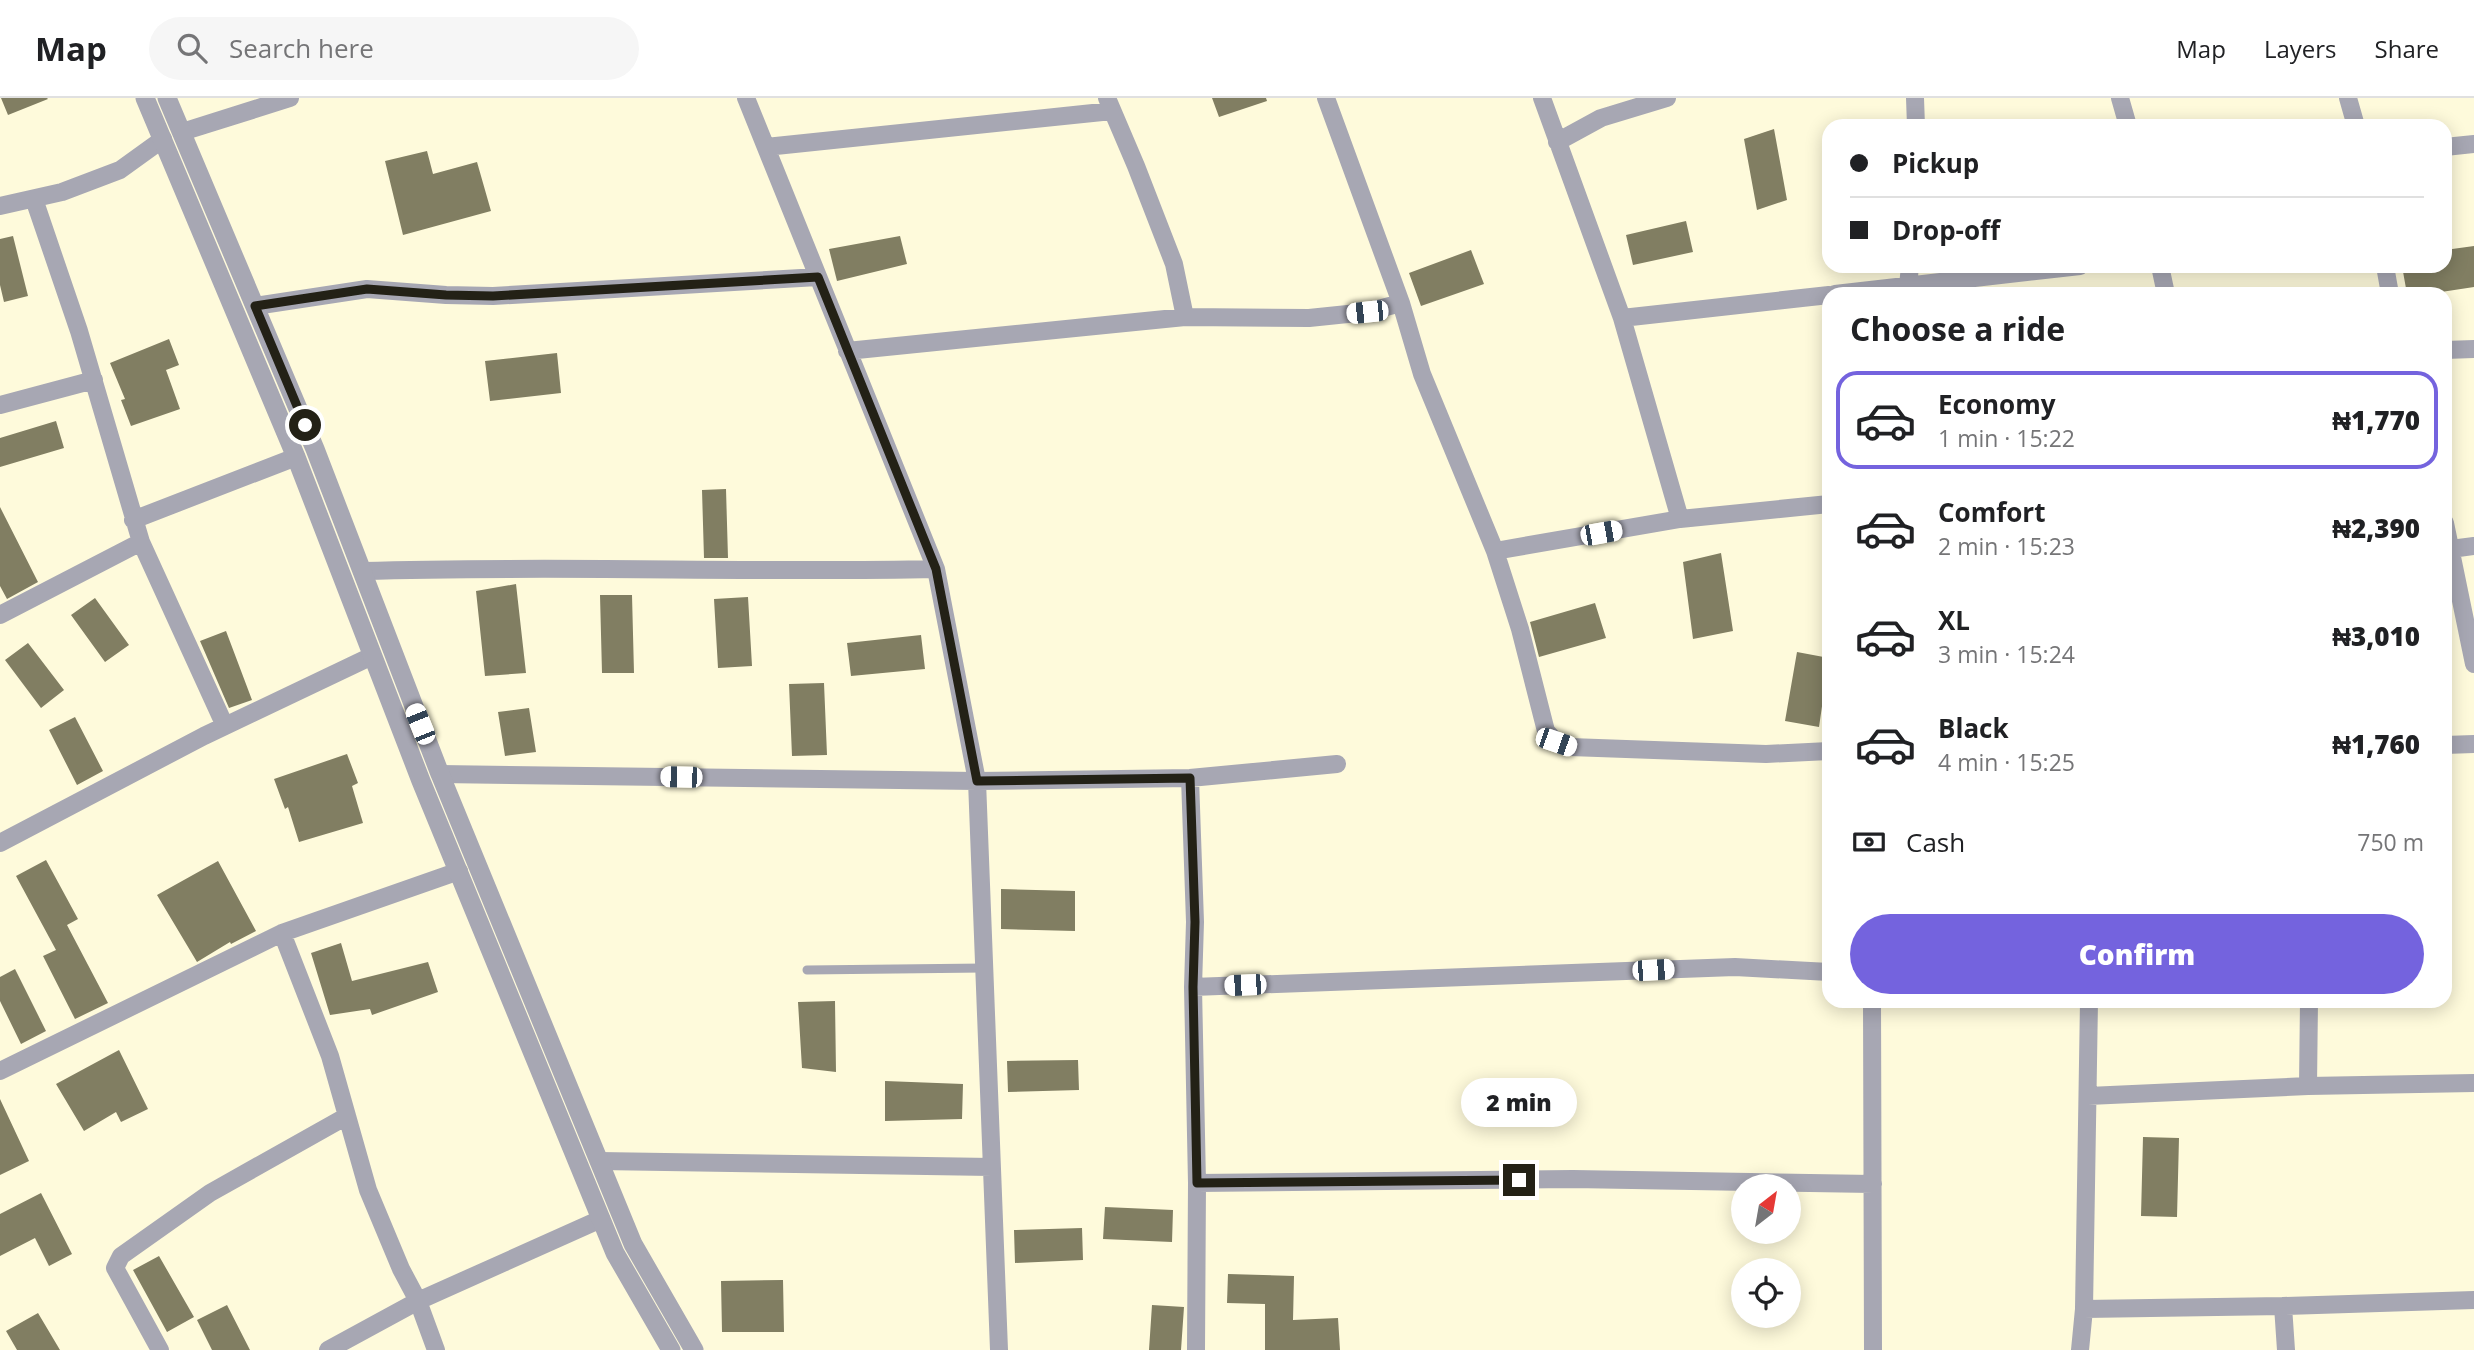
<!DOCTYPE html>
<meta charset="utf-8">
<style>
:root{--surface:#fff;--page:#f6f6f6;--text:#202124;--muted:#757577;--line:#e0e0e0;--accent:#7463de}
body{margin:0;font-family:"Open Sans",sans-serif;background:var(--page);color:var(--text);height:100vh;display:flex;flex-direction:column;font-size:26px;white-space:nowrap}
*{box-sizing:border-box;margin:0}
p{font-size:23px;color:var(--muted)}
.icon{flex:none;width:38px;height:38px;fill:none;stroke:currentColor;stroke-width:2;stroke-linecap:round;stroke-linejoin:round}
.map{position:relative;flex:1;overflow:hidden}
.sheet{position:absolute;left:1822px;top:189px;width:630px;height:721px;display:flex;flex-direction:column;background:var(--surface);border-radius:21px;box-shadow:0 4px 18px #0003}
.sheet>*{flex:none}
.hud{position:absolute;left:1822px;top:21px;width:630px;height:154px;border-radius:21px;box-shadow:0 4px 18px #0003;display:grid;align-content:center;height:154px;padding:0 28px;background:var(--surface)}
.needle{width:46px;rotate:31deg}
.fabs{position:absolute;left:1731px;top:1076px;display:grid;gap:14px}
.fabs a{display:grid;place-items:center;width:70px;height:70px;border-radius:50%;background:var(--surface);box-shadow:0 4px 18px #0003;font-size:35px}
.end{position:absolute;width:32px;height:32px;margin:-16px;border:9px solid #232116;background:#fff;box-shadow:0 0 0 4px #fff}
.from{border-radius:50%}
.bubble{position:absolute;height:49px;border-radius:24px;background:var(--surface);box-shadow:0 4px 18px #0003;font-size:23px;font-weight:800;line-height:49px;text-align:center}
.car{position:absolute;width:21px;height:42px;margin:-21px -10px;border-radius:9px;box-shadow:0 0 5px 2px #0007;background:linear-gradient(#fff 24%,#345 0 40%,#fff 0 76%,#345 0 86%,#fff 0)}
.hud b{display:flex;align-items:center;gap:24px;height:66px;font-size:26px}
.hud b+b{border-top:2px solid var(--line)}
.hud i{width:18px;height:18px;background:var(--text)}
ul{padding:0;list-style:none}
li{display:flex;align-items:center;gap:21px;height:98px;margin:0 14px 10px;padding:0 14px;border:4px solid transparent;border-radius:21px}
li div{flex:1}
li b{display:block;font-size:26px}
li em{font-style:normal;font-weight:800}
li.current{border-color:var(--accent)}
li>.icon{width:63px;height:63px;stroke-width:1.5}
h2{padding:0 28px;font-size:32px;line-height:84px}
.pay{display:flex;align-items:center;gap:18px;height:77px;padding:0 28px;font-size:26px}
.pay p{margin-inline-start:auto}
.action{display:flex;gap:14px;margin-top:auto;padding:14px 28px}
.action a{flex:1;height:80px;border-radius:42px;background:var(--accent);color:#fff;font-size:28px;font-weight:800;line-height:80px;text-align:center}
header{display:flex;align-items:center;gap:42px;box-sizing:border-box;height:98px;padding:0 35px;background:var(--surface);border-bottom:2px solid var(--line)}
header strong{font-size:33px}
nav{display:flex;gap:38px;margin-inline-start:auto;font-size:24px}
.search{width:490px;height:63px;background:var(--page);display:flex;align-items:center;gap:18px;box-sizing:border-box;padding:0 24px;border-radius:38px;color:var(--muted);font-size:26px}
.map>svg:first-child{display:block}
.building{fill:#817e62}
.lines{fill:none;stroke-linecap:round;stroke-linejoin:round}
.service{stroke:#a7a7b3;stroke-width:9}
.minor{stroke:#a7a7b3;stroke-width:18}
.tertiary{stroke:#a7a7b3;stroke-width:19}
.route{stroke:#232116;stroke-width:9}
</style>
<header>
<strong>Map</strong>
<div class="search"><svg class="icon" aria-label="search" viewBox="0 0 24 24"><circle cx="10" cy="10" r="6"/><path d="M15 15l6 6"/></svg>Search here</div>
<nav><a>Map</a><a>Layers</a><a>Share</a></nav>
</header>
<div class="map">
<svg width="2474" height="1252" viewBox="0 0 2474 1252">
<rect width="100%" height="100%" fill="#fefadb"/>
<path class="building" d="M1,0H47L48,1L8,17Z
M1212,0H1266L1267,3L1219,19Z
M1774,31L1787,102L1757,112L1744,41Z
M427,53L433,76L477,64L491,113L403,137L385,63Z
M1686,123L1693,154L1633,167L1626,137Z
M13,138L28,198L4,204L0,187V141Z
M900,138L907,166L837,183L829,151Z
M2474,148V189L2428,196H2407L2402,168H2445V152Z
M1471,152L1484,186L1421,208L1409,175Z
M169,241L179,267L166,272L180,311L131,328L121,302L125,301L110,265Z
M557,255L561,295L490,303L485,263Z
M56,323L64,350L0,369V340Z
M726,391L728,460H704L702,392Z
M0,409L38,484L7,501L0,488Z
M1721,455L1733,533L1693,541L1683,464Z
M516,486L526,575L485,578L476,493Z
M600,497H632L634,575H602Z
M748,499L752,568L718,570L714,501Z
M95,500L129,547L105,564L71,517Z
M1595,505L1606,540L1539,559L1530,524Z
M226,533L252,602L229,610L200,543Z
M921,537L925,571L851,578L847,545Z
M28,545L64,592L41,610L5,562Z
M1797,554L1829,560L1819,629L1785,623Z
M824,585L827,657L792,658L789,586Z
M529,610L536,654L505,658L498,614Z
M75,619L103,673L77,687L49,632Z
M347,656L358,685L352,688L363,725L299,744L288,709L285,711L274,681Z
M46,762L78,821L67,827L108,905L75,921L43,858L56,852L16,778Z
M218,763L256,833L231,846L230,844L197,864L157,797Z
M1001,791L1075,793V833L1001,831Z
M341,845L352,883L428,864L438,894L372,917L370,911L330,917L311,855Z
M15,871L46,933L21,946L0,903V879Z
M835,903L836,974L802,970L798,904Z
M119,952L148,1011L121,1024L116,1014L84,1033L56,986Z
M1078,962L1079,992L1008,994L1007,963Z
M885,983L963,986L962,1021L885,1023Z
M0,1001L29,1063L0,1077Z
M2143,1039L2179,1040L2177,1119L2141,1118Z
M41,1095L72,1156L49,1168L35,1140L0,1158V1116Z
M1105,1109L1173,1112L1172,1144L1103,1141Z
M1082,1130L1083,1162L1015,1165L1014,1132Z
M159,1158L194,1219L167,1234L133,1172Z
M1228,1176L1294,1178L1293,1222L1338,1220L1340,1252H1265V1206L1227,1205Z
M783,1182L784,1234H722L721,1183Z
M227,1207L250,1252H212L197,1222Z
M1152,1207L1184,1209L1181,1252H1149Z
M38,1215L60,1252H17L6,1233Z"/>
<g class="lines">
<path class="service" d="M807,872L984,870"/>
<path class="minor" d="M746,0L936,471L977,683L999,1252
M1107,0L1136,68L1174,166L1185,219
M1326,0L1401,205L1422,276L1495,453L1520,531L1546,633L1556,644L1570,649L1766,656L1829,653
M1542,0L1622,220L1680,421
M1915,0L1916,28
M2120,0L2128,28
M2348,0L2356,28
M182,34L290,0
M1557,44L1601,20L1667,0
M766,49L1112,13
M2445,49L2474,46
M34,101L79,233L141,444L225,628
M0,108L62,94L120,72L163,41
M2160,168L2166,196
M2385,168L2390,196
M1908,188L1910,168
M1835,196L2080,168
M255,208L367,191L446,197L493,198L818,179
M1622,220L1829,197
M2445,252L2474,251
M847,253L1185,219L1309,220L1367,214L1401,205
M0,307L94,282
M133,422L296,359
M2445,425L2474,566
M2451,451L2474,448
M1495,453L1680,421L1829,406
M363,473C554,467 745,475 936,471
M0,517L141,444
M2445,647L2474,646
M440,676L977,683L1190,680L1337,666
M1190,680L1195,824L1193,889L1197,1085L1196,1252
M0,745L204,638L372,558
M282,835L330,958L368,1092L401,1171L418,1203L436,1252
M1193,889L1735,869L1829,874
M1872,903L1873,1252
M0,973L282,835L459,773
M2308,988L2309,903
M2088,998L2308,988L2474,985
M599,1063L992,1069
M1197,1085L1573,1081L1873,1086
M2283,1208L2286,1252
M2084,1211L2283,1208L2474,1202
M160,1252L115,1170L121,1158L210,1095L347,1018
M328,1252L418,1203L601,1121
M2080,1252L2084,1211L2089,903"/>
<path class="tertiary" d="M145,0L296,359L421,683L615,1155L671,1252
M167,0L315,351L440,676L633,1146L694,1252"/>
</g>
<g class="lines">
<path class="route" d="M305,327L255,208L367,191L446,197L493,198L818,179L936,471L977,683L1190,680L1195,824L1193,889L1197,1085L1519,1082"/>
</g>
</svg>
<div class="fabs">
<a><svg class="needle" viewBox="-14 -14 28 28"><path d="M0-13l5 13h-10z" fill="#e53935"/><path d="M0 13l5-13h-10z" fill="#757577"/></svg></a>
<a><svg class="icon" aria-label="locate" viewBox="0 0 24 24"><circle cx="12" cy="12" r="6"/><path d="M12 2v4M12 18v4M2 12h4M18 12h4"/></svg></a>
</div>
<i class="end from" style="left:305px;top:327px"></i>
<i class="end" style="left:1519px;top:1082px"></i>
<div class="bubble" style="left:1461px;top:980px;width:116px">2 min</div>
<i class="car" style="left:1367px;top:214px;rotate:264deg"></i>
<i class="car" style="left:1601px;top:435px;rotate:80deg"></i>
<i class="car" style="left:420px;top:626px;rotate:338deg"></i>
<i class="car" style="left:1556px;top:644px;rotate:109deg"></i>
<i class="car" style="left:681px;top:679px;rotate:271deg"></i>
<i class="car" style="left:1653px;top:872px;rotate:87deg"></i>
<i class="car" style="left:1245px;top:887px;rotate:268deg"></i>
<div class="hud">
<b><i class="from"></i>Pickup</b>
<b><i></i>Drop-off</b>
</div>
<section class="sheet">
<h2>Choose a ride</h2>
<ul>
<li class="current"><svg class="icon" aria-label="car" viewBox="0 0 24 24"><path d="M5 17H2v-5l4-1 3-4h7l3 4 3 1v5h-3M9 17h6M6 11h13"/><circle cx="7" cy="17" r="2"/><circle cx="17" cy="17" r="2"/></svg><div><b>Economy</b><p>1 min · 15:22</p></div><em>₦1,770</em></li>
<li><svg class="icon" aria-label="car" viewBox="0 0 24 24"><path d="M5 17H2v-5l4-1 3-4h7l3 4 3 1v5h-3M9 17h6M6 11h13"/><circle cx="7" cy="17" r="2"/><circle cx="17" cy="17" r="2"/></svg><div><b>Comfort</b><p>2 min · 15:23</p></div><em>₦2,390</em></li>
<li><svg class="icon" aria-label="car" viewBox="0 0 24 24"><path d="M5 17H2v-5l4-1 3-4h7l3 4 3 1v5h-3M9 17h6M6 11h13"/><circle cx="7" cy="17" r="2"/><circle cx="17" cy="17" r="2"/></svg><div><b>XL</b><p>3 min · 15:24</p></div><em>₦3,010</em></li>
<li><svg class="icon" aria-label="car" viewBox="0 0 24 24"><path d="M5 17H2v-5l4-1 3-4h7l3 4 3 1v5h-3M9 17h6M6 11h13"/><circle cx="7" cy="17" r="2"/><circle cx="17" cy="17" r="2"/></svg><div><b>Black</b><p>4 min · 15:25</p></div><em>₦1,760</em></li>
</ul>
<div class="pay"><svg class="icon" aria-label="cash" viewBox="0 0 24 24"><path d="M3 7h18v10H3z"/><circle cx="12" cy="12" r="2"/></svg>Cash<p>750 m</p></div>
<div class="action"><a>Confirm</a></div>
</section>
</div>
